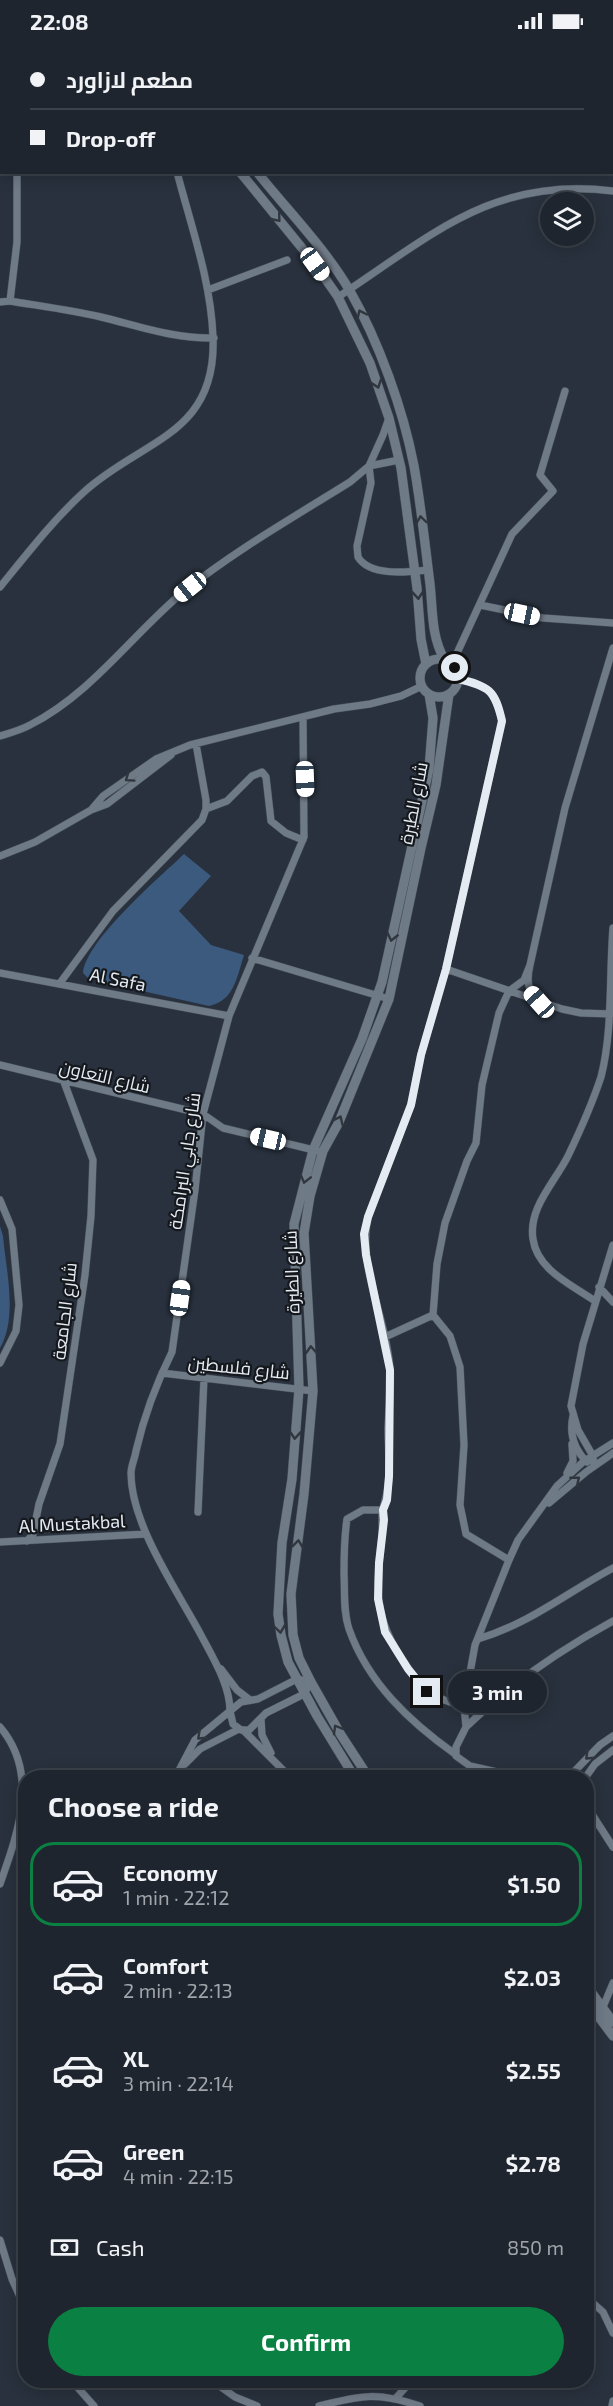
<!DOCTYPE html>
<meta charset="utf-8">
<style>
:root{--surface:#1e252e;--page:#262d36;--text:#f1f3f6;--muted:#a1a5aa;--line:#3c424a;--accent:#0b8043}
body{margin:0;font-family:"Exo 2",Cairo,sans-serif;background:var(--page);color:var(--text);height:100vh;display:flex;flex-direction:column;font-size:22px;white-space:nowrap}
*{box-sizing:border-box;margin:0}
p{font-size:20px;color:var(--muted)}
.icon{flex:none;width:33px;height:33px;fill:none;stroke:currentColor;stroke-width:2;stroke-linecap:round;stroke-linejoin:round}
.map{position:relative;flex:1;overflow:hidden}
.side{position:absolute;left:18px;top:1728px;width:576px;height:618px;display:flex;flex-direction:column;background:var(--surface);border-radius:24px;box-shadow:0 3px 15px #0003,0 0 0 2px var(--line)}
.side>*{flex:none}
.banner{position:absolute;left:0px;top:0px;width:614px;height:132px;box-shadow:0 3px 15px #0003,0 0 0 2px var(--line);display:grid;align-content:center;height:132px;padding:0 30px;background:var(--surface)}
.fabs{position:absolute;left:540px;top:150px;display:grid;gap:12px}
.fabs a{display:grid;place-items:center;width:54px;height:54px;border-radius:50%;background:var(--surface);box-shadow:0 3px 15px #0003,0 0 0 2px var(--line);font-size:30px}
.end{position:absolute;width:27px;height:27px;margin:-14px;border:8px solid #e5ebf2;background:#111;box-shadow:0 0 0 3px #111}
.from{border-radius:50%}
.bubble{position:absolute;height:42px;border-radius:21px;background:var(--surface);box-shadow:0 3px 15px #0003,0 0 0 2px var(--line);font-size:20px;font-weight:700;line-height:42px;text-align:center}
.car{position:absolute;width:18px;height:36px;margin:-18px -9px;border-radius:8px;box-shadow:0 0 4px 2px #0007;background:linear-gradient(#fff 24%,#345 0 40%,#fff 0 76%,#345 0 86%,#fff 0)}
.banner b{display:flex;align-items:center;gap:21px;height:57px;font-size:22px}
.banner b+b{border-top:2px solid var(--line)}
.banner i{width:15px;height:15px;background:var(--text)}
ul{padding:0;list-style:none}
li{display:flex;align-items:center;gap:18px;height:84px;margin:0 12px 9px;padding:0 18px;border:3px solid transparent;border-radius:24px}
li div{flex:1}
li b{display:block;font-size:22px}
li em{font-style:normal;font-weight:700}
li.selected{border-color:var(--accent)}
li>.icon{width:54px;height:54px;stroke-width:1.5}
h2{padding:0 30px;font-size:27px;line-height:72px}
.pay{display:flex;align-items:center;gap:15px;height:66px;padding:0 30px;font-size:22px}
.pay p{margin-inline-start:auto}
.action{display:flex;gap:12px;margin-top:auto;padding:12px 30px}
.action a{flex:1;height:69px;border-radius:36px;background:var(--accent);color:#fff;font-size:24px;font-weight:700;line-height:69px;text-align:center}
.status{display:flex;justify-content:space-between;align-items:center;height:42px;padding:0 30px;background:var(--surface);direction:ltr}
.status svg{height:16px;fill:currentColor}
.map>svg:first-child{display:block}
.green{fill:#3b5a7d}
.lines{fill:none;stroke-linecap:round;stroke-linejoin:round}
.minor-casing{stroke:#47505a;stroke-width:8}
.secondary-casing{stroke:#47505a;stroke-width:10}
.minor{stroke:#6f7a87;stroke-width:7}
.secondary{stroke:#6f7a87;stroke-width:9}
.oneway{stroke:#30363e}
.route{stroke:#e5ebf2;stroke-width:8}
.labels{text-anchor:middle;dominant-baseline:central;stroke-width:4.5;stroke-linejoin:round;paint-order:stroke}
.street-label{font-size:18px;fill:#e5ebf2;stroke:#15191e}
</style>
<div class="status"><b>22:08</b><svg viewBox="0 0 49 12"><path d="M0 12V9h3v3zM5 12V6h3v6zM10 12V3h3v9zM15 12V0h3v12zM26 1h20v11H26zM47 4h2v5h-2z"/></svg></div>
<div class="map">
<svg width="613" height="2364" viewBox="0 0 613 2364">
<rect width="100%" height="100%" fill="#28313d"/>
<path class="green" d="M184,812L211,834L179,869L211,903L244,913C237,935 234,959 209,964L89,937L83,931C86,898 159,836 184,812Z
M0,1184L3,1194C6,1228 18,1275 0,1306Z"/>
<g class="lines">
<defs>
<path id="minor" d="M22,2V0
M0,15L2,14
M17,130V200L10,259C40,264 71,268 101,275C139,284 174,297 214,296
M208,248L287,218
M338,255C431,194 493,134 613,149
M0,260L10,259
M369,424L371,441L357,504L358,515C370,535 409,530 428,528
M369,424L399,418
M0,545C27,512 53,478 85,449C143,397 217,393 213,295C211,239 191,184 177,130
M480,563L543,576L613,581
M452,622L512,492L553,449L540,433L565,349
M458,637C489,644 495,648 502,679L446,927L421,1013L411,1063L368,1175C357,1225 387,1277 390,1327C391,1347 389,1366 388,1386C388,1403 390,1420 389,1436C388,1448 386,1457 383,1467C381,1473 383,1487 382,1494C376,1546 373,1575 404,1620C423,1648 430,1656 464,1664
M0,694C10,691 21,688 30,683C91,652 131,594 182,551C234,509 294,475 350,440L369,424L383,393L389,376
M206,767L227,759L252,734L262,730L266,735L271,779L286,791L303,798
M91,768L103,754L156,717L190,703L334,667L370,662L401,654L422,644
M0,814L35,800L91,768L107,762L171,713
M252,916L389,957
M446,927L562,967L581,971L611,972
M0,931L229,974
M60,941L113,869L202,778L206,767V758L196,702
M539,960C528,948 526,940 530,923L565,766L613,606
M0,1023L203,1072L223,1086L318,1109
M0,1158L12,1187L19,1263L16,1289L0,1321
M599,1245L613,1260
M595,1259C572,1243 537,1228 533,1197C528,1166 555,1140 568,1114C580,1089 592,1062 601,1035C613,988 609,935 613,886
M385,1295L433,1273
M162,1331L313,1349
M573,1374C569,1392 574,1407 587,1420
M594,1424L593,1414L578,1388L571,1364L583,1302L613,1203
M567,1431L573,1419L572,1402
M549,1461L586,1430L613,1411
M383,1468H363L347,1477C344,1496 344,1513 344,1532C345,1550 343,1569 349,1587C368,1641 410,1680 455,1712
M198,1470L204,1336
M27,1499L33,1492L39,1462L60,1402L85,1233L91,1174L93,1118L64,1040
M0,1500L146,1492
M509,1518L466,1492L460,1463L464,1403L460,1325L450,1294L433,1273L437,1222L445,1181L467,1119L476,1101L482,1043L499,971L509,949L524,938L530,923
M478,1597C531,1581 566,1551 613,1526
M221,1627L237,1648L250,1658
M297,1637L311,1640L304,1652L266,1671L249,1688H241L233,1682L230,1669L241,1660L258,1657Z
M261,1677L262,1693L271,1711
M0,1685C40,1732 18,1791 0,1842
M466,1685C509,1643 560,1608 613,1579
M243,1688L291,1736
M185,1722L200,1707L239,1687
M175,1736L195,1698L230,1669C230,1643 213,1616 201,1593C177,1548 131,1483 131,1431C131,1424 135,1416 136,1409C144,1374 156,1342 172,1310L195,1148L203,1072L229,974L304,795L303,675
M524,1736L470,1724L456,1714V1705L466,1685L464,1664L475,1603L509,1518L518,1498L557,1444L583,1420L613,1401
M568,1736L600,1703L613,1694
M585,1736L595,1722L613,1708
M586,1763L613,1805
M603,1965L613,1941
M0,2198L12,2237L26,2268
M586,2255L603,2270L613,2291
M71,2338L94,2364
M211,2338L235,2355L257,2364
M396,2356L412,2338
M319,2364C361,2353 378,2350 420,2364
M612,2364L613,2359"/>
<path id="secondary" d="M134,0L135,2
M150,0L151,2
M240,130L315,222L338,255L370,321L389,376L401,426L417,546L421,597L426,622
M257,130C288,169 325,206 350,249C379,300 403,367 414,424C421,463 425,503 430,542C433,569 431,593 444,617
M420 636a19 19 0 1 1 38 0a19 19 0 1 1-38 0Z
M355,1736L317,1674L288,1620L281,1593L278,1572L282,1501L292,1437L299,1347L294,1182L313,1108L362,997L382,940L429,727L433,676L429,652
M369,1736L341,1693L311,1640L299,1616L293,1593L291,1552L304,1452L313,1349L304,1191L310,1154L323,1109L339,1080L389,957L421,806L436,743L449,652
M586,1943L613,1980
M586,1958L613,1994"/>
</defs>
<use href="#minor" class="minor-casing"/>
<use href="#secondary" class="secondary-casing"/>
<use href="#minor" class="minor"/>
<use href="#secondary" class="secondary"/>
</g>
<defs><path id="oneway-chevron" d="M-2-3.5L2.5 0L-2 3.5" fill="none" stroke-width="1.6" stroke-linecap="round" stroke-linejoin="round" transform="scale(1.5)"/></defs>
<g class="oneway">
<use href="#oneway-chevron" transform="translate(277 176) rotate(51)"/>
<use href="#oneway-chevron" transform="translate(361 272) rotate(-115)"/>
<use href="#oneway-chevron" transform="translate(377 342) rotate(71)"/>
<use href="#oneway-chevron" transform="translate(421 478) rotate(-98)"/>
<use href="#oneway-chevron" transform="translate(418 553) rotate(86)"/>
<use href="#oneway-chevron" transform="translate(129 736) rotate(145)"/>
<use href="#oneway-chevron" transform="translate(392 895) rotate(103)"/>
<use href="#oneway-chevron" transform="translate(339 1078) rotate(-65)"/>
<use href="#oneway-chevron" transform="translate(305 1137) rotate(104)"/>
<use href="#oneway-chevron" transform="translate(311 1308) rotate(-93)"/>
<use href="#oneway-chevron" transform="translate(295 1393) rotate(94)"/>
<use href="#oneway-chevron" transform="translate(576 1438) rotate(-39)"/>
<use href="#oneway-chevron" transform="translate(298 1502) rotate(-83)"/>
<use href="#oneway-chevron" transform="translate(280 1587) rotate(82)"/>
<use href="#oneway-chevron" transform="translate(337 1687) rotate(-120)"/>
<use href="#oneway-chevron" transform="translate(201 1694) rotate(137)"/>
<use href="#oneway-chevron" transform="translate(589 1714) rotate(137)"/>
</g>
<g class="lines">
<path class="route" d="M427,1650L408,1627L385,1590L378,1557L379,1521L384,1478L383,1468L387,1458L389,1434L390,1328L366,1213L364,1192L368,1175L411,1063L421,1013L446,927L502,679C495,648 489,644 458,637L455,626"/>
</g>
<g class="labels">
<g class="street-label">
<text transform="translate(413 761) rotate(-79)">شارع الطيرة</text>
<text transform="translate(118 937) rotate(11)">Al Safa</text>
<text transform="translate(105 1034) rotate(13)">شارع التعاون</text>
<text transform="translate(184 1119) rotate(-82)">شارع جابي البرامكة</text>
<text transform="translate(291 1230) rotate(-92)">شارع الطيرة</text>
<text transform="translate(64 1269) rotate(-83)">شارع الجامعة</text>
<text transform="translate(239 1325) rotate(6)">شارع فلسطين</text>
<text transform="translate(72 1481) rotate(-3)">Al Mustakbal</text>
</g>
</g>
</svg>
<div class="fabs">
<a><svg class="icon" aria-label="layers" viewBox="0 0 24 24"><path d="M12 4l9 5-9 5-9-5zM3 14l9 5 9-5"/></svg></a>
</div>
<i class="end from" style="left:455px;top:626px"></i>
<i class="end" style="left:427px;top:1650px"></i>
<div class="bubble" style="left:448px;top:1629px;width:99px">3 min</div>
<i class="car" style="left:315px;top:222px;rotate:144deg"></i>
<i class="car" style="left:190px;top:545px;rotate:231deg"></i>
<i class="car" style="left:522px;top:572px;rotate:102deg"></i>
<i class="car" style="left:305px;top:737px;rotate:178deg"></i>
<i class="car" style="left:539px;top:960px;rotate:318deg"></i>
<i class="car" style="left:268px;top:1097px;rotate:283deg"></i>
<i class="car" style="left:180px;top:1256px;rotate:8deg"></i>
<div class="banner">
<b><i class="from"></i>مطعم لازاورد</b>
<b><i></i>Drop-off</b>
</div>
<section class="side">
<h2>Choose a ride</h2>
<ul>
<li class="selected"><svg class="icon" aria-label="car" viewBox="0 0 24 24"><path d="M5 17H2v-5l4-1 3-4h7l3 4 3 1v5h-3M9 17h6M6 11h13"/><circle cx="7" cy="17" r="2"/><circle cx="17" cy="17" r="2"/></svg><div><b>Economy</b><p>1 min · 22:12</p></div><em>$1.50</em></li>
<li><svg class="icon" aria-label="car" viewBox="0 0 24 24"><path d="M5 17H2v-5l4-1 3-4h7l3 4 3 1v5h-3M9 17h6M6 11h13"/><circle cx="7" cy="17" r="2"/><circle cx="17" cy="17" r="2"/></svg><div><b>Comfort</b><p>2 min · 22:13</p></div><em>$2.03</em></li>
<li><svg class="icon" aria-label="car" viewBox="0 0 24 24"><path d="M5 17H2v-5l4-1 3-4h7l3 4 3 1v5h-3M9 17h6M6 11h13"/><circle cx="7" cy="17" r="2"/><circle cx="17" cy="17" r="2"/></svg><div><b>XL</b><p>3 min · 22:14</p></div><em>$2.55</em></li>
<li><svg class="icon" aria-label="car" viewBox="0 0 24 24"><path d="M5 17H2v-5l4-1 3-4h7l3 4 3 1v5h-3M9 17h6M6 11h13"/><circle cx="7" cy="17" r="2"/><circle cx="17" cy="17" r="2"/></svg><div><b>Green</b><p>4 min · 22:15</p></div><em>$2.78</em></li>
</ul>
<div class="pay"><svg class="icon" aria-label="cash" viewBox="0 0 24 24"><path d="M3 7h18v10H3z"/><circle cx="12" cy="12" r="2"/></svg>Cash<p>850 m</p></div>
<div class="action"><a>Confirm</a></div>
</section>
</div>
